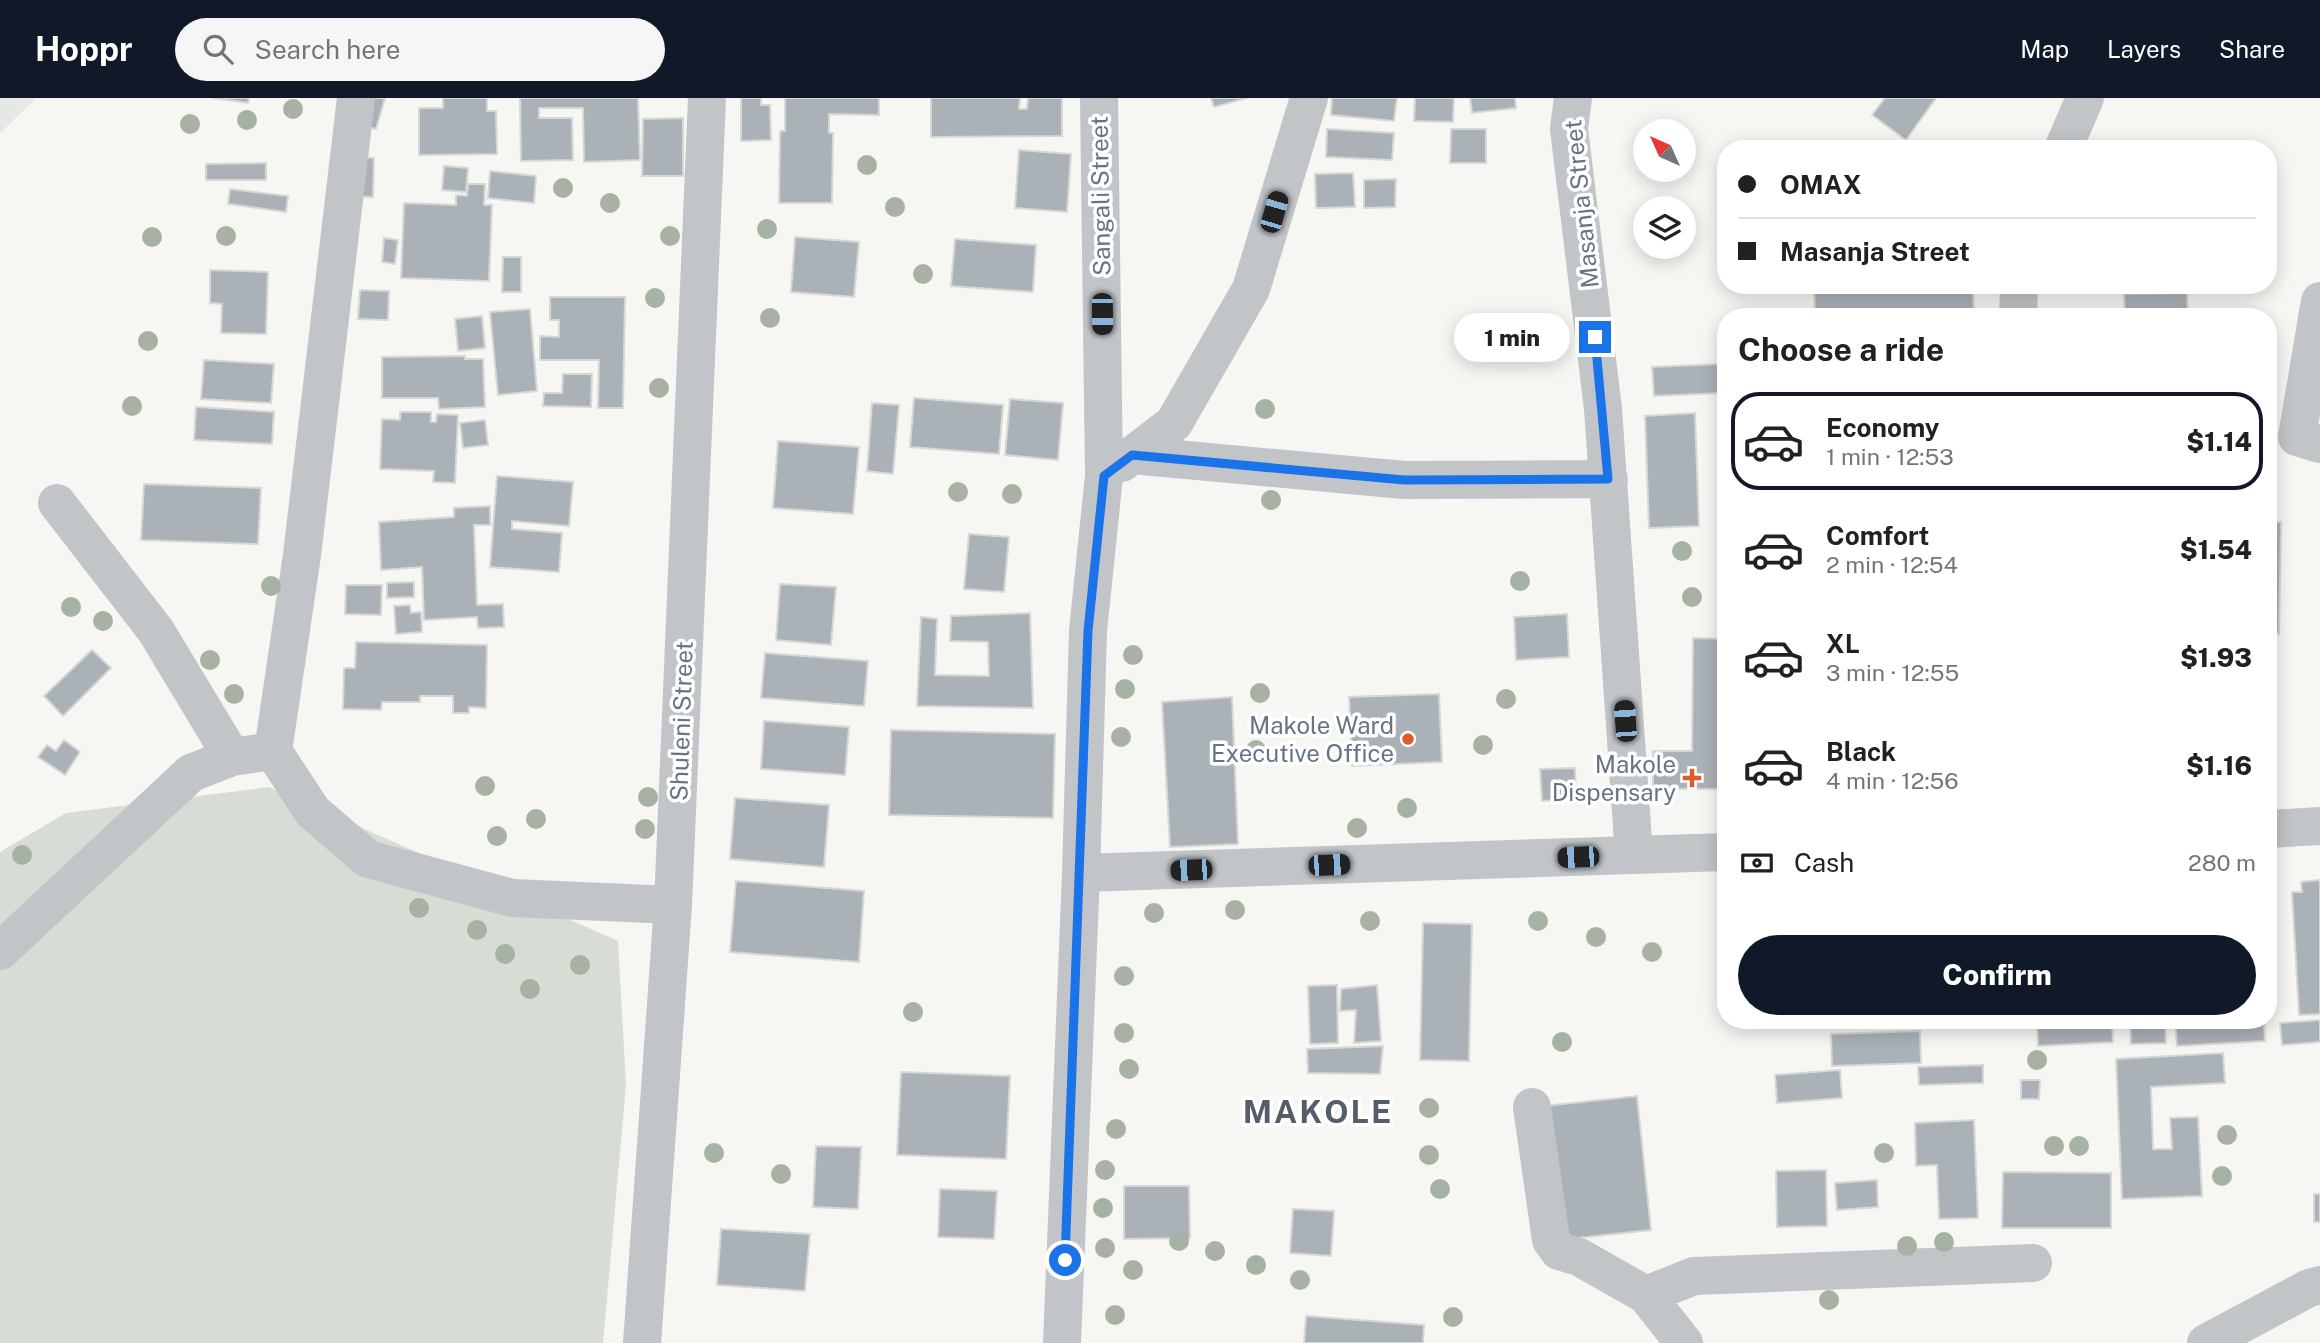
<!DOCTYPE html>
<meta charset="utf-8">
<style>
:root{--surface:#fff;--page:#f6f6f6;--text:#202124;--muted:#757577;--line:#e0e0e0;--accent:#111827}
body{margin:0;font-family:"Public Sans",sans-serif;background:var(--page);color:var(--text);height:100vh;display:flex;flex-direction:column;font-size:26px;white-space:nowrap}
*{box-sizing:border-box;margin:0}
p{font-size:23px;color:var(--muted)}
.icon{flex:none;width:38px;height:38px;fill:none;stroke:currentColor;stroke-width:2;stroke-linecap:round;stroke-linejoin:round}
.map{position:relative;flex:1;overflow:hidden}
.panel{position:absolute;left:1717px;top:210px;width:560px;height:721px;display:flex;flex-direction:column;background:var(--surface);border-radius:28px;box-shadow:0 4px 18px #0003}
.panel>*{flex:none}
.top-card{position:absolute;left:1717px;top:42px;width:560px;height:154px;border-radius:28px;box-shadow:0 4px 18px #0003;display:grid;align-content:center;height:154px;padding:0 21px;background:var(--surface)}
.needle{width:46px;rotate:315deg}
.tools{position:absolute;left:1633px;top:21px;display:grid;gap:14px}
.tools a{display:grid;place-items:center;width:63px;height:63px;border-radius:50%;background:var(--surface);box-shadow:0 4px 18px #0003;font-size:35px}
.end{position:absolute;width:32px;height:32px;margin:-16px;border:9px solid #1a73e8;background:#fff;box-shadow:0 0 0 4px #fff}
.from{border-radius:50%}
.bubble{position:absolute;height:49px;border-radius:24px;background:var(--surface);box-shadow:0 4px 18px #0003;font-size:23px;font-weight:800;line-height:49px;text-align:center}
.car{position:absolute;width:21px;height:42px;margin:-21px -10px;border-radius:9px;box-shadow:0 0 5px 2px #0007;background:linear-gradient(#222 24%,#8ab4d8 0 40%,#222 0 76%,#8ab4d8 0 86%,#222 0)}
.top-card b{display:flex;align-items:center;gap:24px;height:66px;font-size:26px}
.top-card b+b{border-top:2px solid var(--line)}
.top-card i{width:18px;height:18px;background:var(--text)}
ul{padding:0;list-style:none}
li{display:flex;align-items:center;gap:21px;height:98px;margin:0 14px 10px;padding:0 7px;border:4px solid transparent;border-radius:28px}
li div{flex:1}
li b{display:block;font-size:26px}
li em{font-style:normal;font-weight:800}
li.active{border-color:var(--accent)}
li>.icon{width:63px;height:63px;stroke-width:1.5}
h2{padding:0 21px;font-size:32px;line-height:84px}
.pay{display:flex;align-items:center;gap:18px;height:77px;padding:0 21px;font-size:26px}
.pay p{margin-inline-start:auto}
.button{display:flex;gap:14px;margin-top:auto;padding:14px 21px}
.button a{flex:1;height:80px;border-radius:42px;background:var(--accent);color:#fff;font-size:28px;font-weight:800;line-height:80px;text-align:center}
header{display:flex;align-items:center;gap:42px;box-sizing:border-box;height:98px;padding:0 35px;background:var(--accent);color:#fff}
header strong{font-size:33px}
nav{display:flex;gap:38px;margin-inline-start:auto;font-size:24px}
.search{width:490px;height:63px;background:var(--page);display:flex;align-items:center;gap:18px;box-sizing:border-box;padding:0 24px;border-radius:38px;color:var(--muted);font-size:26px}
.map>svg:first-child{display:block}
.built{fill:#e6e8e6}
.green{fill:#d7ddd4}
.building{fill:#aab1b7;stroke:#d7d7d5;stroke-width:2}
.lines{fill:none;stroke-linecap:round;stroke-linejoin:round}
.street{stroke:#c1c5c8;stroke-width:38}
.tree{fill:#a8b2a4}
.route{stroke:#1a73e8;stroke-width:9}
.poi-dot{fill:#dd5c2c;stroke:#fff;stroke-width:2.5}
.labels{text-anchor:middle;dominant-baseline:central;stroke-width:7;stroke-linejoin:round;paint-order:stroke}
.street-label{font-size:24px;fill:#667583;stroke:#fff}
.poi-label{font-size:24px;fill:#667583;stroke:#fff;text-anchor:end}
.district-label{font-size:32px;font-weight:bold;letter-spacing:2px;fill:#545e68;stroke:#fff}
</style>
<header>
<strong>Hoppr</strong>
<div class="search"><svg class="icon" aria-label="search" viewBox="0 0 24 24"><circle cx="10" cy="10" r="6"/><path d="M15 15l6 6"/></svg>Search here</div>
<nav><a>Map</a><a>Layers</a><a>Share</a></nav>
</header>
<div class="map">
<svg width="2320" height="1245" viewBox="0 0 2320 1245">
<rect width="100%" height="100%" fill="#f6f6f3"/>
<path class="built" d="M0,0H36L0,35Z"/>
<path class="green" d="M269,689L618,843L626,987L603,1245H0V754L66,715Z"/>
<path class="building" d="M213,0H249L248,5Z
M369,0H385L376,31L361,27Z
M443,0H487V13H496L497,56L419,57V10H443Z
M520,0H638L640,62L584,64L583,10H539V20H572L573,62L521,63Z
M741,0H761V7H770L771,42L741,43Z
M785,0H879V17L829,16V35H833L832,105H779L780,33H785Z
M931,0H1020L1019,11H1027L1028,0H1062V38L931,39Z
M1211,0H1247L1214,9Z
M1332,0H1397L1394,23L1331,17Z
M1415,0H1454L1453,24L1414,23Z
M1470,0H1515L1516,10L1472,15Z
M1885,0H1936L1906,42L1872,17Z
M683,20V78H642L643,21Z
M1327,31L1394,35L1392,62L1326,59Z
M1451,31H1486V65H1450Z
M1019,52L1071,56L1067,114L1015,110Z
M349,59L374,60L373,99L348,98Z
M266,65V82H206V66Z
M444,68L468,70L466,94L442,92Z
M490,73L536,78L534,105L488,100Z
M1353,75L1355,109L1316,110L1315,76Z
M1396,81L1395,109L1364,110V82Z
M468,86H485L484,107H492L489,183L401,180L404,105L456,107V97L467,98Z
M230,91L288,98L286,114L228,106Z
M795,139L859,144L854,199L791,194Z
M384,140L398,142L395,166L382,164Z
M955,141L1036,147L1033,194L951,188Z
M503,159H521V194H502Z
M210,172L268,174L266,236L221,235L222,206L210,205Z
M1814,187H1973L1974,219H1815Z
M360,192L389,193L388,222L358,221Z
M2187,195L2188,219H2125L2124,196Z
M550,199H625L623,310H598L599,262H540V238L559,239V222H550Z
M530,211L537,293L498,297L490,214Z
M482,218L485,250L458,253L455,221Z
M465,258V261H483L485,309L439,311L438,300H382V259Z
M204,262L274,266L271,305L201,301Z
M1720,266L1721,295L1654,298L1652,269Z
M563,276H592L591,309L543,308L544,295H562Z
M914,300L1003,307L999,356L910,349Z
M1010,301L1063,305L1058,362L1005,357Z
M872,305L899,307L893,376L867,373Z
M196,309L274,314L272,346L194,342Z
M400,314H431V324H436L437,316L458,317L455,385L433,384L434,373L380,371L382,321L400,322Z
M1695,315L1699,428L1649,430L1645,318Z
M485,322L488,347L463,350L460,325Z
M778,343L859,349L853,416L773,410Z
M497,378L573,384L569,428L512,423V431L562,435L559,474L490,469Z
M144,386L261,390L258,446L141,442Z
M490,408V427H474L477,507L503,506L504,529L478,530L477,519L424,522L422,469L381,472L379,424L454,419V410Z
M2268,424H2281L2279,536L2268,535Z
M969,436L1009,439L1004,494L964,491Z
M414,484V499L387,500V485Z
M780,486L836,489L831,547L776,542Z
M346,487H382L381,517L345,516Z
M410,507L411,515L421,514L422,534L396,536L394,508Z
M1030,515L1033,610L917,608L921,519L937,521L935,577L989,578L988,544L950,543L951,518Z
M1567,516L1569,559L1516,562L1514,519Z
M1693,540L1726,541V691H1653V653H1692Z
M356,544L487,547L486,610L469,609V615H453V598H420V604H382L381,612L343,611L344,570H355Z
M92,552L111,570L63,618L44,598Z
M765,555L868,563L864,608L761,600Z
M1439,596L1442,664L1352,668L1349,599Z
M1232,599L1238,746L1170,749L1162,604Z
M764,623L849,629L845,677L761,671Z
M891,632L1055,636L1053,720L889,717Z
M64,642L80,654L65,677L38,659L47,647L56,653Z
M1575,670L1576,701L1542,703L1540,671Z
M735,700L829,707L824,769L730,761Z
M2320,782V916L2299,917L2292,794H2302L2301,784Z
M736,783L864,793L859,864L730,854Z
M1423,825L1472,826L1469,963L1420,962Z
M1337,887L1338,945L1310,946L1308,888Z
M1377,887L1381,943L1354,945L1356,912L1340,913L1341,891Z
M1767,922H1819V927L1767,928Z
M1850,922H1903V928L1850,930Z
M2037,922H2112L2113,944L2038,948Z
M2130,922H2165L2166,945L2131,946Z
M2175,922H2264L2265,943L2177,948Z
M2320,922V944L2282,947L2280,925Z
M1920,933L1921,965L1832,968L1831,936Z
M1383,948L1380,976L1308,975L1307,951Z
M2223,955L2225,985L2151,989L2153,1051H2172L2170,1020L2198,1019L2202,1098L2122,1101L2116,961Z
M1983,967V985L1919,987L1918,969Z
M1840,972L1842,1000L1777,1005L1775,977Z
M901,974L1010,978L1006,1061L897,1057Z
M2021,982H2040L2039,1001H2021Z
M1637,998L1651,1132L1559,1142L1545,1008Z
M1974,1022L1978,1120L1939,1121L1937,1067L1916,1068L1915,1025Z
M816,1048L861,1049L858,1111L813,1109Z
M1826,1072L1827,1128L1777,1129L1776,1073Z
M2003,1074L2111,1075V1130H2002Z
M1877,1082L1878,1109L1837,1112L1835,1085Z
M1124,1088H1189L1190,1140L1124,1141Z
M940,1091L997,1093L994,1141L938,1139Z
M2314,1096H2320V1124H2314Z
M1293,1111L1334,1113L1331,1158L1290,1155Z
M721,1131L810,1136L805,1193L717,1187Z
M1306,1218L1424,1227L1423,1245H1304Z"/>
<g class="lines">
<path class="street" d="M1573,0L1569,31L1603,311L1634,757
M2063,51L2085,0
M2320,203L2297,339L2320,346
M2018,219L2019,187
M1132,357L1404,382L1609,381
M1122,365L1174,325L1251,191L1309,0
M57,405L156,533L232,659
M273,653L313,714L368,761L512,800L673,807
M2268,731L2320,728
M1081,775L1726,754
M0,853L191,675L232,659L273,653L302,457L356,0
M1532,1009L1551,1142L1559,1153L1579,1159L1646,1197L1684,1245
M1646,1197L1694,1178L2033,1165
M642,1245L673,807L707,0
M1062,1245L1081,775L1088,533L1104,378L1099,0
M2206,1245L2309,1190L2320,1187"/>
</g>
<g class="tree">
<circle cx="293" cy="11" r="10"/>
<circle cx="247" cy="22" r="10"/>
<circle cx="190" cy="26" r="10"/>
<circle cx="867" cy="67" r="10"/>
<circle cx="563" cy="90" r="10"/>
<circle cx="610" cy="105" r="10"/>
<circle cx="895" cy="109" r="10"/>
<circle cx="767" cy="131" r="10"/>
<circle cx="226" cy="138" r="10"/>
<circle cx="670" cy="138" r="10"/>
<circle cx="152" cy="139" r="10"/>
<circle cx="923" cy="176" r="10"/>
<circle cx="655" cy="200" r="10"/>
<circle cx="770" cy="220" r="10"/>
<circle cx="148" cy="243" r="10"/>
<circle cx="659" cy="290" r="10"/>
<circle cx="132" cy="308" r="10"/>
<circle cx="1265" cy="311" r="10"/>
<circle cx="958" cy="394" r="10"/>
<circle cx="1012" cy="396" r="10"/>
<circle cx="1271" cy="402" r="10"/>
<circle cx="1682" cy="453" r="10"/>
<circle cx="1520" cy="483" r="10"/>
<circle cx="271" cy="488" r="10"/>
<circle cx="1692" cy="499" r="10"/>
<circle cx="71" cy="509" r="10"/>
<circle cx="103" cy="523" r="10"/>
<circle cx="1133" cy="557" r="10"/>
<circle cx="210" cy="562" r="10"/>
<circle cx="1125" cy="591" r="10"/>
<circle cx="1260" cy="595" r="10"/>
<circle cx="234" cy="596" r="10"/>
<circle cx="1506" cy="601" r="10"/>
<circle cx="1121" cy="639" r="10"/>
<circle cx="1483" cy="647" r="10"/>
<circle cx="1256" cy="652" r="10"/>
<circle cx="485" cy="688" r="10"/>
<circle cx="648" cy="699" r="10"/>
<circle cx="1407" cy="710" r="10"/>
<circle cx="536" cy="721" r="10"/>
<circle cx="1357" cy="730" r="10"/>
<circle cx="645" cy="731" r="10"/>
<circle cx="497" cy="738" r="10"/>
<circle cx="22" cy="757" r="10"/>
<circle cx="419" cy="810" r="10"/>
<circle cx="1235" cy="812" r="10"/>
<circle cx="1154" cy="815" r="10"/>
<circle cx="1370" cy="823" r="10"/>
<circle cx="1538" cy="823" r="10"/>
<circle cx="477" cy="832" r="10"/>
<circle cx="1596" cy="839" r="10"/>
<circle cx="1652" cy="854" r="10"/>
<circle cx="505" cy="856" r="10"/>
<circle cx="580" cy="867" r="10"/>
<circle cx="1124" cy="878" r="10"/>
<circle cx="530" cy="891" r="10"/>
<circle cx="913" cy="914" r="10"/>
<circle cx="1124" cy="935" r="10"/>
<circle cx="1562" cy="944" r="10"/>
<circle cx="2037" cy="962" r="10"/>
<circle cx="1129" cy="971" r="10"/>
<circle cx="1429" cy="1010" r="10"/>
<circle cx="1116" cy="1031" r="10"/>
<circle cx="2227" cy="1037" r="10"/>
<circle cx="2054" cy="1048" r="10"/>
<circle cx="2079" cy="1048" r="10"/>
<circle cx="714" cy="1055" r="10"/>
<circle cx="1884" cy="1055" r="10"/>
<circle cx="1429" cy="1057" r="10"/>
<circle cx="1105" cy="1072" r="10"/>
<circle cx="781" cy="1076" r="10"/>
<circle cx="2222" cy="1078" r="10"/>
<circle cx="1440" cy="1091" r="10"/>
<circle cx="1103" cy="1110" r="10"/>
<circle cx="1179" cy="1143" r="10"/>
<circle cx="1944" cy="1144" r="10"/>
<circle cx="1907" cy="1148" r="10"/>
<circle cx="1105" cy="1150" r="10"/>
<circle cx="1215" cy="1153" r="10"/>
<circle cx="1256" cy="1167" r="10"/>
<circle cx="1133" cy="1172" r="10"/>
<circle cx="1300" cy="1182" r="10"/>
<circle cx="1829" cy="1202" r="10"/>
<circle cx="1115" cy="1217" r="10"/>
<circle cx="1453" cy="1219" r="10"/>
</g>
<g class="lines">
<path class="route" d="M1065,1162L1088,533L1104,378L1132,357L1404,382L1608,381L1595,239"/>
</g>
<g class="poi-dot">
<circle cx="1408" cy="641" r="7"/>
<path d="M1688.5 669.5h7v7h7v7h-7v7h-7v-7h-7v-7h7z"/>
</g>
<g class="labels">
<g class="street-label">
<text transform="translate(1100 98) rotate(-91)">Sangali Street</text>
<text transform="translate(1581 106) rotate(-96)">Masanja Street</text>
<text transform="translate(681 623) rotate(-88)">Shuleni Street</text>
</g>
<g class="poi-label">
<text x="1394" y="627">Makole Ward<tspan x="1394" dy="28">Executive Office</tspan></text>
<text x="1676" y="666">Makole<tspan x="1676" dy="28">Dispensary</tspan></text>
</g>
<g class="district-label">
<text x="1318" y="1013">MAKOLE</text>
</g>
</g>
</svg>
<div class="tools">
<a><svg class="needle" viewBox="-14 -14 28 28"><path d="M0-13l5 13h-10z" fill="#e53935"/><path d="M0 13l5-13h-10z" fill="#757577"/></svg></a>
<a><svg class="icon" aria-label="layers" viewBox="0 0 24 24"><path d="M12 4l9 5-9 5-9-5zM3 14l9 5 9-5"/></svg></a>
</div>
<i class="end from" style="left:1065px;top:1162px"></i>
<i class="end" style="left:1595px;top:239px"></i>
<div class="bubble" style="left:1454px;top:215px;width:116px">1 min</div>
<i class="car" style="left:1274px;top:114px;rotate:16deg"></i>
<i class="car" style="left:1102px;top:216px;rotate:179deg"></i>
<i class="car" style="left:1625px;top:623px;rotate:356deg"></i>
<i class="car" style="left:1578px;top:759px;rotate:268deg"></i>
<i class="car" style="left:1329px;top:767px;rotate:88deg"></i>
<i class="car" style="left:1191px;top:772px;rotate:268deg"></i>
<div class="top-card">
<b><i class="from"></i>OMAX</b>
<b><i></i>Masanja Street</b>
</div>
<section class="panel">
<h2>Choose a ride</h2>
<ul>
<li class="active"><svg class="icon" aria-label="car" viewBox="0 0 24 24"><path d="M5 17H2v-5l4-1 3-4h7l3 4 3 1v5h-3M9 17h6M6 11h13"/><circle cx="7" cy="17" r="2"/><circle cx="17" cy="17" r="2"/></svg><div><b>Economy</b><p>1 min · 12:53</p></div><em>$1.14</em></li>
<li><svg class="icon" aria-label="car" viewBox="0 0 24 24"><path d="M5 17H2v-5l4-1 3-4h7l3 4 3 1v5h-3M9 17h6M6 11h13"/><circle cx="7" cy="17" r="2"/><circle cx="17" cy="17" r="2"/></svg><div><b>Comfort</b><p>2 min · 12:54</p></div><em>$1.54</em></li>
<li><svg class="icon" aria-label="car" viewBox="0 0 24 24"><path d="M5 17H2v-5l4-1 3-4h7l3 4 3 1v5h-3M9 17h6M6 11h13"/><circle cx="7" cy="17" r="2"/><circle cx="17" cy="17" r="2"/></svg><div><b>XL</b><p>3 min · 12:55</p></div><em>$1.93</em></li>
<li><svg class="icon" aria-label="car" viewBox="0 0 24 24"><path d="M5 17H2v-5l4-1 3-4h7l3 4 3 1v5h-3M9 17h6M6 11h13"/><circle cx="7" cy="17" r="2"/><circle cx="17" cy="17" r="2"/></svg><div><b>Black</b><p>4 min · 12:56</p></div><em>$1.16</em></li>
</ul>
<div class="pay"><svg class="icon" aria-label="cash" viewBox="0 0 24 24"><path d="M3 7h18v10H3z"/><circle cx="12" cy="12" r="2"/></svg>Cash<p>280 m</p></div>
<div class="button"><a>Confirm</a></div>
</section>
</div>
